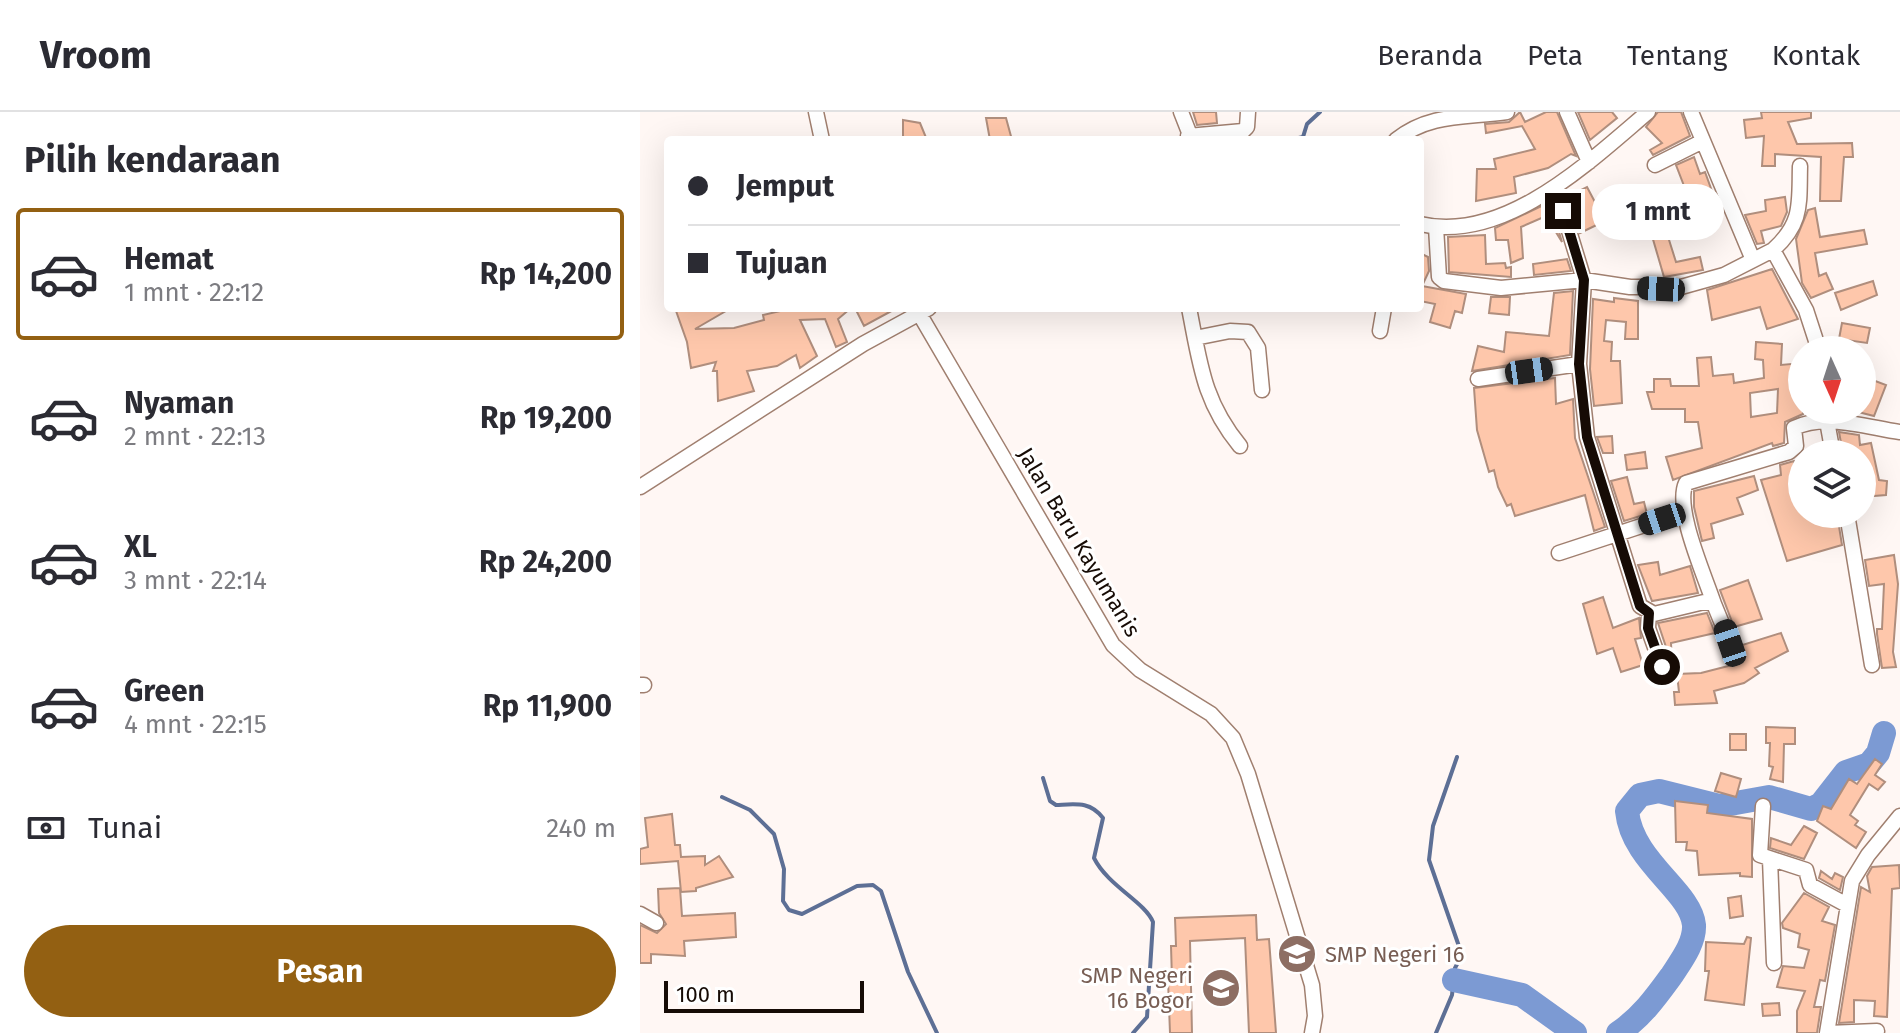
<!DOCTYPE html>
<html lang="id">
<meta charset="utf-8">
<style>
:root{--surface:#fff;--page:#f2f2f3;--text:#2b2b33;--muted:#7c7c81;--line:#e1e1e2;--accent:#936012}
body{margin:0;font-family:"Fira Sans",sans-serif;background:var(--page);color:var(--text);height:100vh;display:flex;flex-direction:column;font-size:30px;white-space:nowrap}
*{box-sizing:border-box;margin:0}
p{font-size:26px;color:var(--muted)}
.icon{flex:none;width:44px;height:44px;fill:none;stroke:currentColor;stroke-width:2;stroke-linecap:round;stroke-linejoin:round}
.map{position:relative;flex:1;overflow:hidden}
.panel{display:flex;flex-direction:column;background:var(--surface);width:640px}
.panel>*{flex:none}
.top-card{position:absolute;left:24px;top:24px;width:760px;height:176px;border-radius:8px;box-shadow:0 8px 32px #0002;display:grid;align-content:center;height:176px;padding:0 24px;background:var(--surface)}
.needle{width:52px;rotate:177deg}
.controls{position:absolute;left:1148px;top:224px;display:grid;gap:16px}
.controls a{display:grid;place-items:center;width:88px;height:88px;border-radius:50%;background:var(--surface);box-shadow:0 8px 32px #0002;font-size:40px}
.scale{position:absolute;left:24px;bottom:20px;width:200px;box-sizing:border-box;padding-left:8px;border:4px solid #160b05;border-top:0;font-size:22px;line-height:28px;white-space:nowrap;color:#160b05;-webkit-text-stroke:6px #fff;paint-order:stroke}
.end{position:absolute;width:36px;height:36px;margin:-18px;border:10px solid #160b05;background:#fff;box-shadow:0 0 0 4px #fff}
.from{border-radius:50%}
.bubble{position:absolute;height:56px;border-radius:28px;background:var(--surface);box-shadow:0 8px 32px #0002;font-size:26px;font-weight:700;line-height:56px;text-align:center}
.car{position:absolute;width:24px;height:48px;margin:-24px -12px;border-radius:10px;box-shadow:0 0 6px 2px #0007;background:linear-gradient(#222 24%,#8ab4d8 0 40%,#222 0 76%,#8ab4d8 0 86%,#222 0)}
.top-card b{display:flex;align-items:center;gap:28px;height:76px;font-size:30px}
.top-card b+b{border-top:2px solid var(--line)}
.top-card i{width:20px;height:20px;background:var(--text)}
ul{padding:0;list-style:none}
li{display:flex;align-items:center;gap:24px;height:132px;margin:0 16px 12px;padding:0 8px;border:4px solid transparent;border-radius:8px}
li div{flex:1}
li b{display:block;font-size:30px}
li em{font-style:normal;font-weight:700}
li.active{border-color:var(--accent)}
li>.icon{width:72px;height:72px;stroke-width:1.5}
h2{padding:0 24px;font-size:36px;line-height:96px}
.pay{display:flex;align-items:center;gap:20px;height:88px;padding:0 24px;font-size:30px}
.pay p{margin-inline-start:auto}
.cta{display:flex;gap:16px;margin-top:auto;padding:16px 24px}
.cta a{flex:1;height:92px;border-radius:48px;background:var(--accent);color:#fff;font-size:32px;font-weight:700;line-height:92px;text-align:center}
header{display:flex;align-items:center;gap:48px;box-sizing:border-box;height:112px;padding:0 40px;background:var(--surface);border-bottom:2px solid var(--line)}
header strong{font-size:38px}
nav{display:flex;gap:44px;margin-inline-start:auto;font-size:28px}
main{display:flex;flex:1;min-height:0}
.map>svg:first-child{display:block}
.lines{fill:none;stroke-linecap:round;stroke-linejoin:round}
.stream{stroke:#5d6f95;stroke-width:4}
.river{stroke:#7c9ad3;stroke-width:24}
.building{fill:#fec7ab;stroke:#b08e7d;stroke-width:2;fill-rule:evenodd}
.minor-casing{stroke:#a07f6f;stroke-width:17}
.minor{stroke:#fff;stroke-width:14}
.route{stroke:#160b05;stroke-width:10}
.labels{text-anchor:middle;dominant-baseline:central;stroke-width:6;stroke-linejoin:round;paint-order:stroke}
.street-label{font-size:22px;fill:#160b05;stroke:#fff}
.education-label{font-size:22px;fill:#785e54;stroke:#fff;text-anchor:start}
</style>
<header>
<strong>Vroom</strong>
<nav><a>Beranda</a><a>Peta</a><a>Tentang</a><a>Kontak</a></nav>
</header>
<main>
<section class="panel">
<h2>Pilih kendaraan</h2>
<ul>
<li class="active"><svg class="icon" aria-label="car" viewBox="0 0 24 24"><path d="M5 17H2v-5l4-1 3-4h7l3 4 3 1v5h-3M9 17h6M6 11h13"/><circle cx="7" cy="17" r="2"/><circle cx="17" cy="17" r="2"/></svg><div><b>Hemat</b><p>1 mnt · 22:12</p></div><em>Rp 14,200</em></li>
<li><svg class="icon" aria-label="car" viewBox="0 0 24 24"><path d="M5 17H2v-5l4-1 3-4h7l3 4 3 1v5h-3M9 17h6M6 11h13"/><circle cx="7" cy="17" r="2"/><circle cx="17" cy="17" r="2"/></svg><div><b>Nyaman</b><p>2 mnt · 22:13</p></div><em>Rp 19,200</em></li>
<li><svg class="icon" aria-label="car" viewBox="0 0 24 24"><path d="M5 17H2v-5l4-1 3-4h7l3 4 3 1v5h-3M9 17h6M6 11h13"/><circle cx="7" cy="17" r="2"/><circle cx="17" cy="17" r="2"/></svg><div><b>XL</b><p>3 mnt · 22:14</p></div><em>Rp 24,200</em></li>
<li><svg class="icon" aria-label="car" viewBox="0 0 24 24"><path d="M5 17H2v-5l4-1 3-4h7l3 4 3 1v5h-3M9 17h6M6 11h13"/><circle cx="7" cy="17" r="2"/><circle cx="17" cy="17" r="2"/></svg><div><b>Green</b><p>4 mnt · 22:15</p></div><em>Rp 11,900</em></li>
</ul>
<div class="pay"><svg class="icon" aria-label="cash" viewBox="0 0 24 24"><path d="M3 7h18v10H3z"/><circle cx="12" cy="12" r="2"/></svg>Tunai<p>240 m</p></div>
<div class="cta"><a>Pesan</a></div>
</section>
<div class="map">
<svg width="1260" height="921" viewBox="0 0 1260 921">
<rect width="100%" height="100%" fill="#fff7f4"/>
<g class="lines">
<path class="stream" d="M650,28L663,25L667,12L680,0
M403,666L410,689L416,693C436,692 450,689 463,706L454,746C468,774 505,790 513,810L507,905L493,921
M82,685L110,698L134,722L144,757L143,789L149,798L162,802L217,774L233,773L241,779L268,860L297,921
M796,921L812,883L815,856L822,843L789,748L793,714L817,645"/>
<path class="river" d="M814,868L882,883L935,921
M978,921C1001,906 1016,885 1032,863C1041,849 1055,831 1054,813C1051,779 992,750 987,699L1000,683L1019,679L1079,694L1129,685L1171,697L1181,692L1206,660L1229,652L1238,641L1244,621"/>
</g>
<path class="building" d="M553,0H576L577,11L557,13Z
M880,0L885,10L906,0H917L936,44L931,42L908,56L874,65L876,81L836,89L837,57H856L854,47L895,37L882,14L846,21L845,12L869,10Z
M938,0H972L977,6L950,28Z
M1018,0H1041L1050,24L1013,43L1010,38L1022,31L1006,15Z
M1121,0H1171V6L1148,10L1157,32L1212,31L1213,45H1204L1201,89H1180L1181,45L1135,42V54H1122L1124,24L1106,26L1104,8L1122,6Z
M346,6H366L372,28H350Z
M263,8L280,11L287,28H263Z
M1054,45L1060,62L1065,60L1073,82L1031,96L1027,84L1046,79L1036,53Z
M947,75L965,109L940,121L929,84Z
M1145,85L1147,100L1141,114L1121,119L1124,131L1117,132L1105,103L1126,99L1125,88Z
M910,90L922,130L906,104L881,115L883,146L871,151L868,128H856L855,116Z
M1175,96L1180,125L1224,118L1227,132L1175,141L1179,164L1186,161L1193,177L1171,186L1162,171L1156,127L1168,98Z
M1024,112L1036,150L1060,145L1063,158L1024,165L1010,117Z
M845,123L846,152L865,151L866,156L871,155V165L809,160L808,125Z
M780,141L788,145L789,159L782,174L826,182L822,201L815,199L810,216L790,210L795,192L780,189Z
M927,147L931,159L894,163L893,152Z
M1132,157L1158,207L1127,217L1120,195L1072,208L1067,178Z
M1233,169L1237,183L1201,198L1195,181Z
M933,179L930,243L832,259L838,234L864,240L866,220L909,224L914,181Z
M851,185H870L869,203L849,201Z
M974,186L998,189V227H985L986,210L966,208L964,229L972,230L971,249H980L982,291L954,294L950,257L953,187L974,190Z
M35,196H91L55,217L94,216L124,208L123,203L153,196H211L198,207L207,230L196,235L185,207L160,208L177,244L160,256L156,243L137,254L107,259L114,279L78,289L77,259H73L76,250L51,256L47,230Z
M215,196H257L224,214Z
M1202,211L1230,216L1227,231L1199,227Z
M1116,230L1142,232L1141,253L1162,251L1163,302L1145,310L1144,331L1133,334L1132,331L1033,368L1026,345L1062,336L1058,310H1045V297H1012L1007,280H1014V267H1030L1031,274H1059L1057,246L1071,245L1073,264L1093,262L1094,271L1124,266L1123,248L1115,247ZM1138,277L1137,301L1111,305L1110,281Z
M915,266L916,292L933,287L935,326L965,415L954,419L945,383L875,404L871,392L867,394L858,375L854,358L849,360L837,318L834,276Z
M1230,267L1246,273L1234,304L1218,300L1222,298Z
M1199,320L1219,323L1220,333L1231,331L1239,368L1247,369L1246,383L1222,385V342H1203Z
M972,324L973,341H963L957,325Z
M1005,340L1007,356L987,358L985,343Z
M1154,349L1162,402H1197L1202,433L1147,449L1121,368L1141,363L1140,353Z
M1114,364L1118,378L1097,386L1103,402L1071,412L1074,426L1062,429L1054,395V379Z
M987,365L994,392L1004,390L1007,402L984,409L971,369Z
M1254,443L1258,472L1253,540L1256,555L1242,556L1237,522V517H1242L1244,472L1229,474L1225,448Z
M1018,450L1020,463L1050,454L1058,481L1012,489L998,453Z
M1108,468L1122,507L1094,515L1080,478Z
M963,485L973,516L999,506L1001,526L995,527L1003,553L981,560L973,536L957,542L943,492Z
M1067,501L1075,521L1031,531L1032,553L1018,511Z
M1141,521L1148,539L1115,556L1119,561L1104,571L1074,579L1077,591L1035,593L1034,580H1039L1037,562L1061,561L1100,551L1096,539L1099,534Z
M1126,615L1155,616V632H1144L1143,670L1130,667L1133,655L1129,654L1130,631H1126Z
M1090,622H1106V638H1090Z
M1235,647L1242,652L1235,663L1245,670L1238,678L1229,672L1210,703L1218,709L1215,713L1226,720L1216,736L1177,709L1183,694L1191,697L1209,667L1217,672Z
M1081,661L1101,667L1096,685L1075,679Z
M1035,689L1068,693L1067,701L1112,707V765L1100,764V761L1059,763L1057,739L1046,738L1047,730H1036Z
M32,702L35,733H40L41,745L65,744V753L79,744L93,765L56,776V779L41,780L38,749L0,752V737L8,735L5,706Z
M1164,714L1177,721L1164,747L1130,736L1131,726L1151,733Z
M1259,753L1260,776L1252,777L1247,905L1234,904L1235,889L1214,888V910L1199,911L1221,775L1230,780L1227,764L1232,755Z
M1181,759L1192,767L1195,761L1203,765L1200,778L1179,766Z
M40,776L42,804L95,801L96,825L44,829L45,844L11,842V851H0V813L17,821L26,812L19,801L18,777Z
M1164,781L1189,795L1182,809L1195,813L1185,869L1180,868L1174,895H1181L1177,921H1157V899L1165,879L1137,875L1143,854L1164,856L1169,838L1158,835L1160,822L1143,816L1142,811Z
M1101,784L1103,804L1090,806L1088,786Z
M616,803L617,828L629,827L636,921H609L605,826L550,829L552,921H530L528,868H532L531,834H536L535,806Z
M1107,825L1111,826L1104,893L1065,888L1069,859H1065L1066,830L1104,832Z
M1139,891L1140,903L1123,904L1122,892Z"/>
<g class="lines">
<defs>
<path id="minor" d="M176,0L182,28
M541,0L552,28
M927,0L949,50
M1051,0L1113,148
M548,24L603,19L607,15L608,0
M756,28C790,1 826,6 867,0
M1015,53L1061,30
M1160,54C1159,92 1163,111 1133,138L1166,198L1179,238
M916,76L944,168L939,252L947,325L1000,494L1014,502L1064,490L1074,492L1090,531
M780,112C864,132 949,50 1008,0
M796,115L799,165L804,169L861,176L944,168L990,175H1041L1084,163L1133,138
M276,196L473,533L500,558L571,602L593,626L608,662L672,873L675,904L672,921
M549,196C560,251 563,289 600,334
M740,219L744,196
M555,226L590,219L608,220L618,236L622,278
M838,267L939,252
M1185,298L1193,342
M0,375L223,232L289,196
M1207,402L1232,553
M919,441L1044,400
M1074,492C1065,464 1034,396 1046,371L1149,340L1156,334L1154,316C1185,301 1226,315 1260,320
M1009,501L1008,516L1022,555
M0,573H4
M1123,694L1120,743L1166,758L1170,773L1207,793
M1130,747L1134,851
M0,802L16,811
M1187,921L1212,769L1228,743L1260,704
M1188,921L1237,919"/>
</defs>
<use href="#minor" class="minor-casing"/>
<use href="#minor" class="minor"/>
</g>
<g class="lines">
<path class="route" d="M923,99L944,168L939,252L947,325L1000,494L1009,501L1008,516L1022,555"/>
</g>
<defs>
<symbol id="school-disc" viewBox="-11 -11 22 22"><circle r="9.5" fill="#8d6e63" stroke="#fff"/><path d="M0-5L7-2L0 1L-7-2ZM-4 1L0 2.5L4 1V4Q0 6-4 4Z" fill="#fff"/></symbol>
</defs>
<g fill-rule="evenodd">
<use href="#school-disc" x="635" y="820" width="44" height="44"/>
<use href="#school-disc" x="559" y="854" width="44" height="44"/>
</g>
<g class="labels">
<g class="street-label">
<text transform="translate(439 430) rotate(59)">Jalan Baru Kayumanis</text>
</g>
<g class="education-label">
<text x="685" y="842">SMP Negeri 16</text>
<text x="553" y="863" text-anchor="end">SMP Negeri<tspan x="553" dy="25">16 Bogor</tspan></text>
</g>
</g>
</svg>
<div class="controls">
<a><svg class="needle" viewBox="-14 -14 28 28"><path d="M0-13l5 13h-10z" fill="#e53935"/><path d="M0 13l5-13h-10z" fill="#7c7c81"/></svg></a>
<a><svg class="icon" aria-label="layers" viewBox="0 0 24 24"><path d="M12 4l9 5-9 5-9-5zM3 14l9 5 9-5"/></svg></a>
</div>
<div class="scale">100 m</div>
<i class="end from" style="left:1022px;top:555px"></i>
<i class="end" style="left:923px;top:99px"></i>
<div class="bubble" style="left:952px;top:72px;width:132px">1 mnt</div>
<i class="car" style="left:1021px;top:177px;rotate:273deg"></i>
<i class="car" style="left:889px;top:259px;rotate:82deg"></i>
<i class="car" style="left:1022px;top:407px;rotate:252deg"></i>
<i class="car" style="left:1090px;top:531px;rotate:341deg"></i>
<div class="top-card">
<b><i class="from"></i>Jemput</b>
<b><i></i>Tujuan</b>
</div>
</div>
</main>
